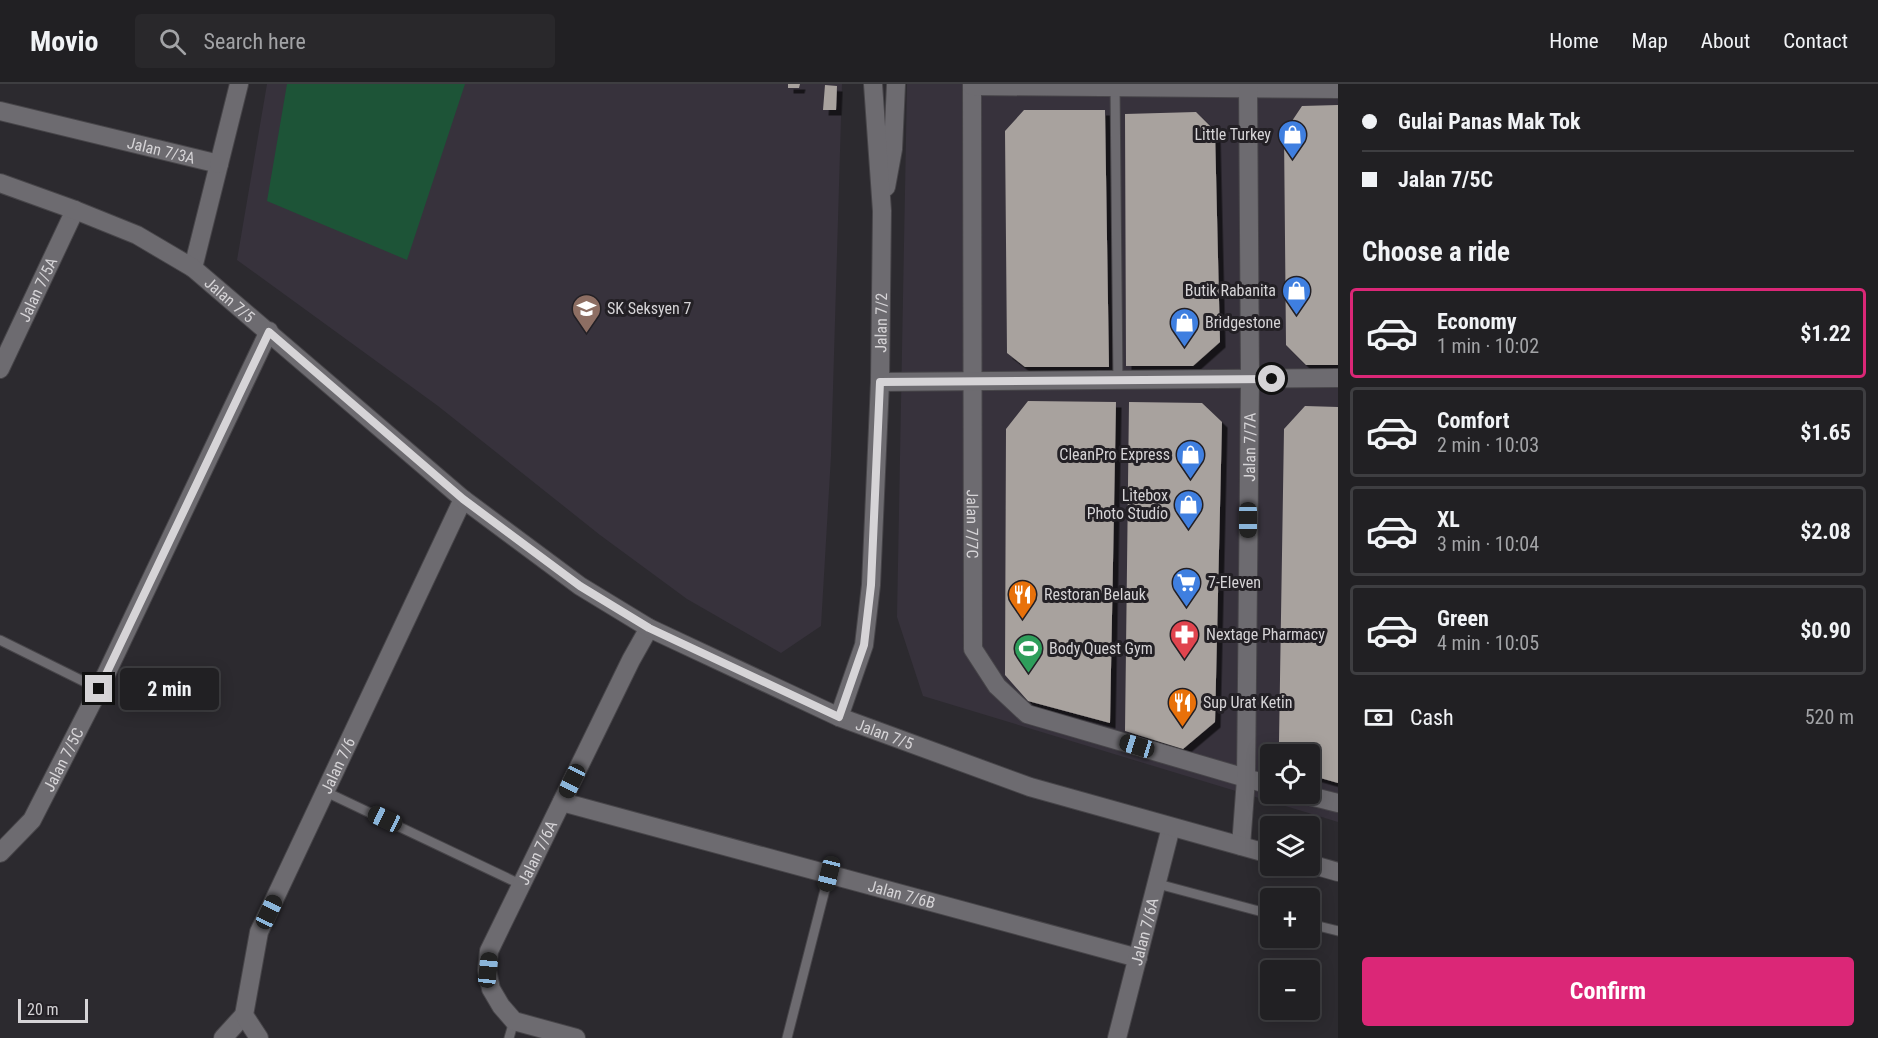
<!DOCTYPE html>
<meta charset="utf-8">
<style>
:root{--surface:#212023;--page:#29282b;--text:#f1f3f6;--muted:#a2a3a6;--line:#3e3e41;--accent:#db2777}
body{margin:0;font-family:"Roboto Condensed",sans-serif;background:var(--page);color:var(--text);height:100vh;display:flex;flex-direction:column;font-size:22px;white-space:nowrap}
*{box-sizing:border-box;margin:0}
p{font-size:20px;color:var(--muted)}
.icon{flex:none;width:33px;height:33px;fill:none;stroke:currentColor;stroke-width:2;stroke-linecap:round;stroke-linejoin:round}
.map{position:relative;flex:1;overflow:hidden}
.drawer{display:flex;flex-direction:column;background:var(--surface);width:540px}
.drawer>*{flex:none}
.hud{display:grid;align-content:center;height:132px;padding:0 24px;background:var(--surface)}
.fabs{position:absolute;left:1260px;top:660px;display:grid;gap:12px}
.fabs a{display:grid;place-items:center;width:60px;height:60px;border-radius:6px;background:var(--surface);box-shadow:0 3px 15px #0003,0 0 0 2px var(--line);font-size:30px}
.scale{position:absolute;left:18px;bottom:15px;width:70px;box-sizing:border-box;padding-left:6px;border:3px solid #d6d4d7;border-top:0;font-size:16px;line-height:21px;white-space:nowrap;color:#d6d4d7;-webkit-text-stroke:4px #232025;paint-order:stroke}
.end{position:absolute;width:27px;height:27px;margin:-14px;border:8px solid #d6d4d7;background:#111;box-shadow:0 0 0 3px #111}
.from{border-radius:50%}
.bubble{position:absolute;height:42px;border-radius:6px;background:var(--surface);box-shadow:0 3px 15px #0003,0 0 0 2px var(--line);font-size:20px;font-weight:700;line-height:42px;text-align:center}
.car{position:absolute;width:18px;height:36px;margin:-18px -9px;border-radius:8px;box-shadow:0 0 4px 2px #0007;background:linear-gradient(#222 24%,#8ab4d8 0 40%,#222 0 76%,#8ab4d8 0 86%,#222 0)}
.hud b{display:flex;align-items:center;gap:21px;height:57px;font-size:22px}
.hud b+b{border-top:2px solid var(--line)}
.hud i{width:15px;height:15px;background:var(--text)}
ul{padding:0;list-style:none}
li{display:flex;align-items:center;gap:18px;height:90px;margin:0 12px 9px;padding:0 12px;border:3px solid var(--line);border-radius:6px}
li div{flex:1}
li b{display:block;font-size:22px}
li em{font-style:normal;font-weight:700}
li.current{border-color:var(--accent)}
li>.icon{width:54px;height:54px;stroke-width:1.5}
h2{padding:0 24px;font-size:27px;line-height:72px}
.pay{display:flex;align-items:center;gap:15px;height:66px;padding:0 24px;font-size:22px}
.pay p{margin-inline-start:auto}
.button{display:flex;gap:12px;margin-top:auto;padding:12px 24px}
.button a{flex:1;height:69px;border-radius:6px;background:var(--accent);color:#fff;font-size:24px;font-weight:700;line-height:69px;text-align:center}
header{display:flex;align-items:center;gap:36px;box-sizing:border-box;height:84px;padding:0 30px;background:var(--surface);border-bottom:2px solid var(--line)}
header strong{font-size:28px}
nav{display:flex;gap:33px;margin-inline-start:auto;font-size:21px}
.search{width:420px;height:54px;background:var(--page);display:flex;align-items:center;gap:15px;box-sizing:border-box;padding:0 21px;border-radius:6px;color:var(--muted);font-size:22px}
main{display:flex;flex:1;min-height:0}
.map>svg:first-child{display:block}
.built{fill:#37323c;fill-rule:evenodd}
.green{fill:#1d5437}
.building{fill:#a8a29e;filter:url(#shadow)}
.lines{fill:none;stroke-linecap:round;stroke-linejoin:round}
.lane-casing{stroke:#474549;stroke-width:11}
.street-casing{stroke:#474549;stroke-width:20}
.secondary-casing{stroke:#474549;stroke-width:20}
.lane{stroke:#6d6b70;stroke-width:9}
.street{stroke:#6d6b70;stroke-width:18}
.secondary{stroke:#6d6b70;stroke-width:18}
.route{stroke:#d6d4d7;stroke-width:8}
.labels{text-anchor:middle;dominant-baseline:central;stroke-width:6;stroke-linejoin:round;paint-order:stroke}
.poi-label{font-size:16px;fill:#d6d4d7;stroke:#232025;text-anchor:start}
.street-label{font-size:16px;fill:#d6d4d7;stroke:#232025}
</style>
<header>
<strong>Movio</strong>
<div class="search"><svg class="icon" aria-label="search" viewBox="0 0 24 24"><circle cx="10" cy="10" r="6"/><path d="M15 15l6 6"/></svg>Search here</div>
<nav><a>Home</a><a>Map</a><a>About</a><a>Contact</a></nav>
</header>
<main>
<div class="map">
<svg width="1338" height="954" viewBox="0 0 1338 954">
<defs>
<filter id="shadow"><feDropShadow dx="5.5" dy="5.5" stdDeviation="0" flood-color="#0009"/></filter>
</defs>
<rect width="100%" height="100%" fill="#2c2a2f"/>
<path class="built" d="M267,0H842L831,372L821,542L781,569L687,515L600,451L438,322L237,176Z
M907,0H1338V738L923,612L897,533ZM1270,670H1310V710H1270Z"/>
<path class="green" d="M287,0H465L407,176L267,117Z"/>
<path class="building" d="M788,0H800L799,4H788Z
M825,1L837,2L836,26H823Z
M1338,21V281H1306L1286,261L1284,49L1302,22Z
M1024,26H1105L1109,283H1025L1007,269L1005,47Z
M1196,28L1215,47L1220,258L1193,282H1126L1125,30Z
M1028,317L1116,318L1110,639L1028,617L1005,591L1006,345Z
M1129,318L1202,319L1222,338L1215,638L1183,665L1125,647Z
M1305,322L1338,323V699L1310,691V670H1288L1279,658L1284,345Z"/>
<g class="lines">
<defs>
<path id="lane" d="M1115,2L1118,297
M0,556L99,605
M326,708L522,801
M1158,800L1270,830
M1310,840L1338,847
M509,954L514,937
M787,954L829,790"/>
<g id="street">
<path id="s1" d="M972,0L973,565L997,602L1027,630L1270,701"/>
<path d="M972,2L1338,5"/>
<path id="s2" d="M0,27L219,80L193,184"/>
<path d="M219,80L239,0"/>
<path id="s3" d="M0,285L75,126"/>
<path d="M880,298L1338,294"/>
<path d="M1302,710L1338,719"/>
<path id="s4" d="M562,718L1138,874"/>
<path id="s5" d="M1241,762L1246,695L1250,295L1248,0"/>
<path id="s6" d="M0,769L32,736L99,605L269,247"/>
<path d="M223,954L244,931"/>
<path id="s7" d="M259,954L244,931L259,848L463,415"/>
<path id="s8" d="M576,954L514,937L501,922L491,905L487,886L489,867L631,576L649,544"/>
<path id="s9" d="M1117,954L1171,743"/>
</g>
<g id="secondary">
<path id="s10" d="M0,99L75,126L137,151L193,184L463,415L580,502L649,544L839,633L1030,703L1270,770"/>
<path d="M886,103L893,65L896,0"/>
<path id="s11" d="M839,633L864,561L871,501L880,298L882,127L873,0"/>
<path d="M1310,780L1338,788"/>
</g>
</defs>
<use href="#lane" class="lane-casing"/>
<use href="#street" class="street-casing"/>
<use href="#secondary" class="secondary-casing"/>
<use href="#lane" class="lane"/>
<use href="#street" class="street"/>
<use href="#secondary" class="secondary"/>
</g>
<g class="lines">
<path class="route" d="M99,605L269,248L463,415L580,502L649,544L839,633L864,561L871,501L880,298L1272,295"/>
</g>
<defs>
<symbol id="shop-pin" viewBox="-11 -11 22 30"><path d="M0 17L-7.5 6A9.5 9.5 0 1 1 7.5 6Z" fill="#3f7fe0" stroke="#232025"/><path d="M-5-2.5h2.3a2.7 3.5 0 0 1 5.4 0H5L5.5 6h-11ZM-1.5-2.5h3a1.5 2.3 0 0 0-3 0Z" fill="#fff"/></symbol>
<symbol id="school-pin" viewBox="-11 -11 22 30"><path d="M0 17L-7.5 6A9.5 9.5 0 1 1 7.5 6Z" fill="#8d6e63" stroke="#232025"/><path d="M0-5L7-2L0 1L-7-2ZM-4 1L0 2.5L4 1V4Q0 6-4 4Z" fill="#fff"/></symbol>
<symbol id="supermarket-pin" viewBox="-11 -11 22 30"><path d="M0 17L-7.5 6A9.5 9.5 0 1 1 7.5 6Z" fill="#3f7fe0" stroke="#232025"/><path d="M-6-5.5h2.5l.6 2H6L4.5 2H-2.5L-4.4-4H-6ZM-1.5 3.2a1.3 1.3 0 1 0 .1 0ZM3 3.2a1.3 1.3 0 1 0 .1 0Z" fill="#fff"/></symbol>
<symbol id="restaurant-pin" viewBox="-11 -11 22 30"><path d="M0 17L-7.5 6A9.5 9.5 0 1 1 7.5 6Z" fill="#e8710a" stroke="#232025"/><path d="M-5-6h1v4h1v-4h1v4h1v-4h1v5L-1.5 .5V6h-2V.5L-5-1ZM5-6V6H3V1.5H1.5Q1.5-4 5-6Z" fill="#fff"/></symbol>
<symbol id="pharmacy-pin" viewBox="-11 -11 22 30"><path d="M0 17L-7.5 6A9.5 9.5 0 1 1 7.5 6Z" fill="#e0444e" stroke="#232025"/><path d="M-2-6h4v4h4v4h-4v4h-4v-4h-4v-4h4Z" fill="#fff"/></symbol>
<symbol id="stadium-pin" viewBox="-11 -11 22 30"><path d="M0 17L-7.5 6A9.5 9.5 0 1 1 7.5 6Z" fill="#2e9e5b" stroke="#232025"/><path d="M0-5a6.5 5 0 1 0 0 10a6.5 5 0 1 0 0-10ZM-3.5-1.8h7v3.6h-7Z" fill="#fff"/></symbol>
</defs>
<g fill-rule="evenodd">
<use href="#shop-pin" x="1276" y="34" width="33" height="45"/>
<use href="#shop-pin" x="1280" y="190" width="33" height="45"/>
<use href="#school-pin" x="570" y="208" width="33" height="45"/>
<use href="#shop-pin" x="1168" y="222" width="33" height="45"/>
<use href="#shop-pin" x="1174" y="354" width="33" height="45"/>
<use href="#shop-pin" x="1172" y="404" width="33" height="45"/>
<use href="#supermarket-pin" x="1170" y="482" width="33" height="45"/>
<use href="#restaurant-pin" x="1006" y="494" width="33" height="45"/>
<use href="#pharmacy-pin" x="1168" y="534" width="33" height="45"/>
<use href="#stadium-pin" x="1012" y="548" width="33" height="45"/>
<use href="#restaurant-pin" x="1166" y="602" width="33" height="45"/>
</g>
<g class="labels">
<g class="poi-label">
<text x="1271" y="50" text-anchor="end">Little Turkey</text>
<text x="1276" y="206" text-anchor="end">Butik Rabanita</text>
<text x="607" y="224">SK Seksyen 7</text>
<text x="1205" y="238">Bridgestone</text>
<text x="1170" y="370" text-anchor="end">CleanPro Express</text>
<text x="1168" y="411" text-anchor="end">Litebox<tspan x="1168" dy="18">Photo Studio</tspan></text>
<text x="1208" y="498">7-Eleven</text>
<text x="1044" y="510">Restoran Belauk</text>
<text x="1206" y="550">Nextage Pharmacy</text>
<text x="1049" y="564">Body Quest Gym</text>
<text x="1203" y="618">Sup Urat Ketin</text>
</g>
<g class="street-label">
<text stroke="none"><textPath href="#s2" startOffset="166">Jalan 7/3A</textPath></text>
<text stroke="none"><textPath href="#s3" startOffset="88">Jalan 7/5A</textPath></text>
<text stroke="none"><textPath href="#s10" startOffset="260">Jalan 7/5</textPath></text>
<text stroke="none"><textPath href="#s11" startOffset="399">Jalan 7/2</textPath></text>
<text stroke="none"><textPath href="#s5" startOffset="399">Jalan 7/7A</textPath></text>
<text stroke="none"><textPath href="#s1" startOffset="440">Jalan 7/7C</textPath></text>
<text stroke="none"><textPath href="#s10" startOffset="1052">Jalan 7/5</textPath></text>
<text stroke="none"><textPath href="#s6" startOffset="114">Jalan 7/5C</textPath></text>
<text stroke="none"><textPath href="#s7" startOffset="296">Jalan 7/6</textPath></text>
<text stroke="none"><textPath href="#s8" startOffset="252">Jalan 7/6A</textPath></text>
<text stroke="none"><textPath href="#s4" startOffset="352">Jalan 7/6B</textPath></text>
<text stroke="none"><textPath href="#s9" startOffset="110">Jalan 7/6A</textPath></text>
</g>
</g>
</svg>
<div class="fabs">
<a><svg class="icon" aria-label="locate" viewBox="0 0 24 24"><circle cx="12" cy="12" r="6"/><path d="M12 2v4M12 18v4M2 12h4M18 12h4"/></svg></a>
<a><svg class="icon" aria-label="layers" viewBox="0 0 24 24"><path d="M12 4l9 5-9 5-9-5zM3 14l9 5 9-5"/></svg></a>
<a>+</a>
<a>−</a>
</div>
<div class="scale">20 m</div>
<i class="end from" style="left:1272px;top:295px"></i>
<i class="end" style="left:99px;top:605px"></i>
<div class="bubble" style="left:120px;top:584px;width:99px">2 min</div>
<i class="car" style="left:1248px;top:436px;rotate:180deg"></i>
<i class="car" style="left:1137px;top:662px;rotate:287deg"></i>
<i class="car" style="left:572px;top:697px;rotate:206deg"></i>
<i class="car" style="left:385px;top:735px;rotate:295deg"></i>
<i class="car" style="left:829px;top:790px;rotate:194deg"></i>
<i class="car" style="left:269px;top:828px;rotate:25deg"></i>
<i class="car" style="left:488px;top:886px;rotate:6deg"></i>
</div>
<section class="drawer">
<div class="hud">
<b><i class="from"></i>Gulai Panas Mak Tok</b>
<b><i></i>Jalan 7/5C</b>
</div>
<h2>Choose a ride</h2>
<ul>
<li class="current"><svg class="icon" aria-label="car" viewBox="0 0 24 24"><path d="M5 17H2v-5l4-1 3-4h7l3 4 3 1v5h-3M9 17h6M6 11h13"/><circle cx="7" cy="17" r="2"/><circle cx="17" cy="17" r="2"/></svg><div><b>Economy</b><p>1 min · 10:02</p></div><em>$1.22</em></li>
<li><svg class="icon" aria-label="car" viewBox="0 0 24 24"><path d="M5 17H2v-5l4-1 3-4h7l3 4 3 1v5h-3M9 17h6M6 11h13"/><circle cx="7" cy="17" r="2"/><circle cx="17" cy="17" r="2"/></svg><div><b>Comfort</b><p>2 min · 10:03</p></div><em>$1.65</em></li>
<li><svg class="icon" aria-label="car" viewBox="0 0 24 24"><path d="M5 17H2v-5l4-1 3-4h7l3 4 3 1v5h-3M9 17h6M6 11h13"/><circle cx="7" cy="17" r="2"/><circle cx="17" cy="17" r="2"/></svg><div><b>XL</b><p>3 min · 10:04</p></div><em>$2.08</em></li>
<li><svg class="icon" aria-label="car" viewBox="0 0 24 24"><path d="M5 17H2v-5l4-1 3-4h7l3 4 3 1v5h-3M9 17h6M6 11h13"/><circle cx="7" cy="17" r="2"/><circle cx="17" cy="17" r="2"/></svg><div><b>Green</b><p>4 min · 10:05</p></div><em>$0.90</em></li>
</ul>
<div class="pay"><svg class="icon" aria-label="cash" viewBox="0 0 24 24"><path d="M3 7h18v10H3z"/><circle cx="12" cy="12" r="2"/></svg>Cash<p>520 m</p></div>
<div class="button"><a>Confirm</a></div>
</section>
</main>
